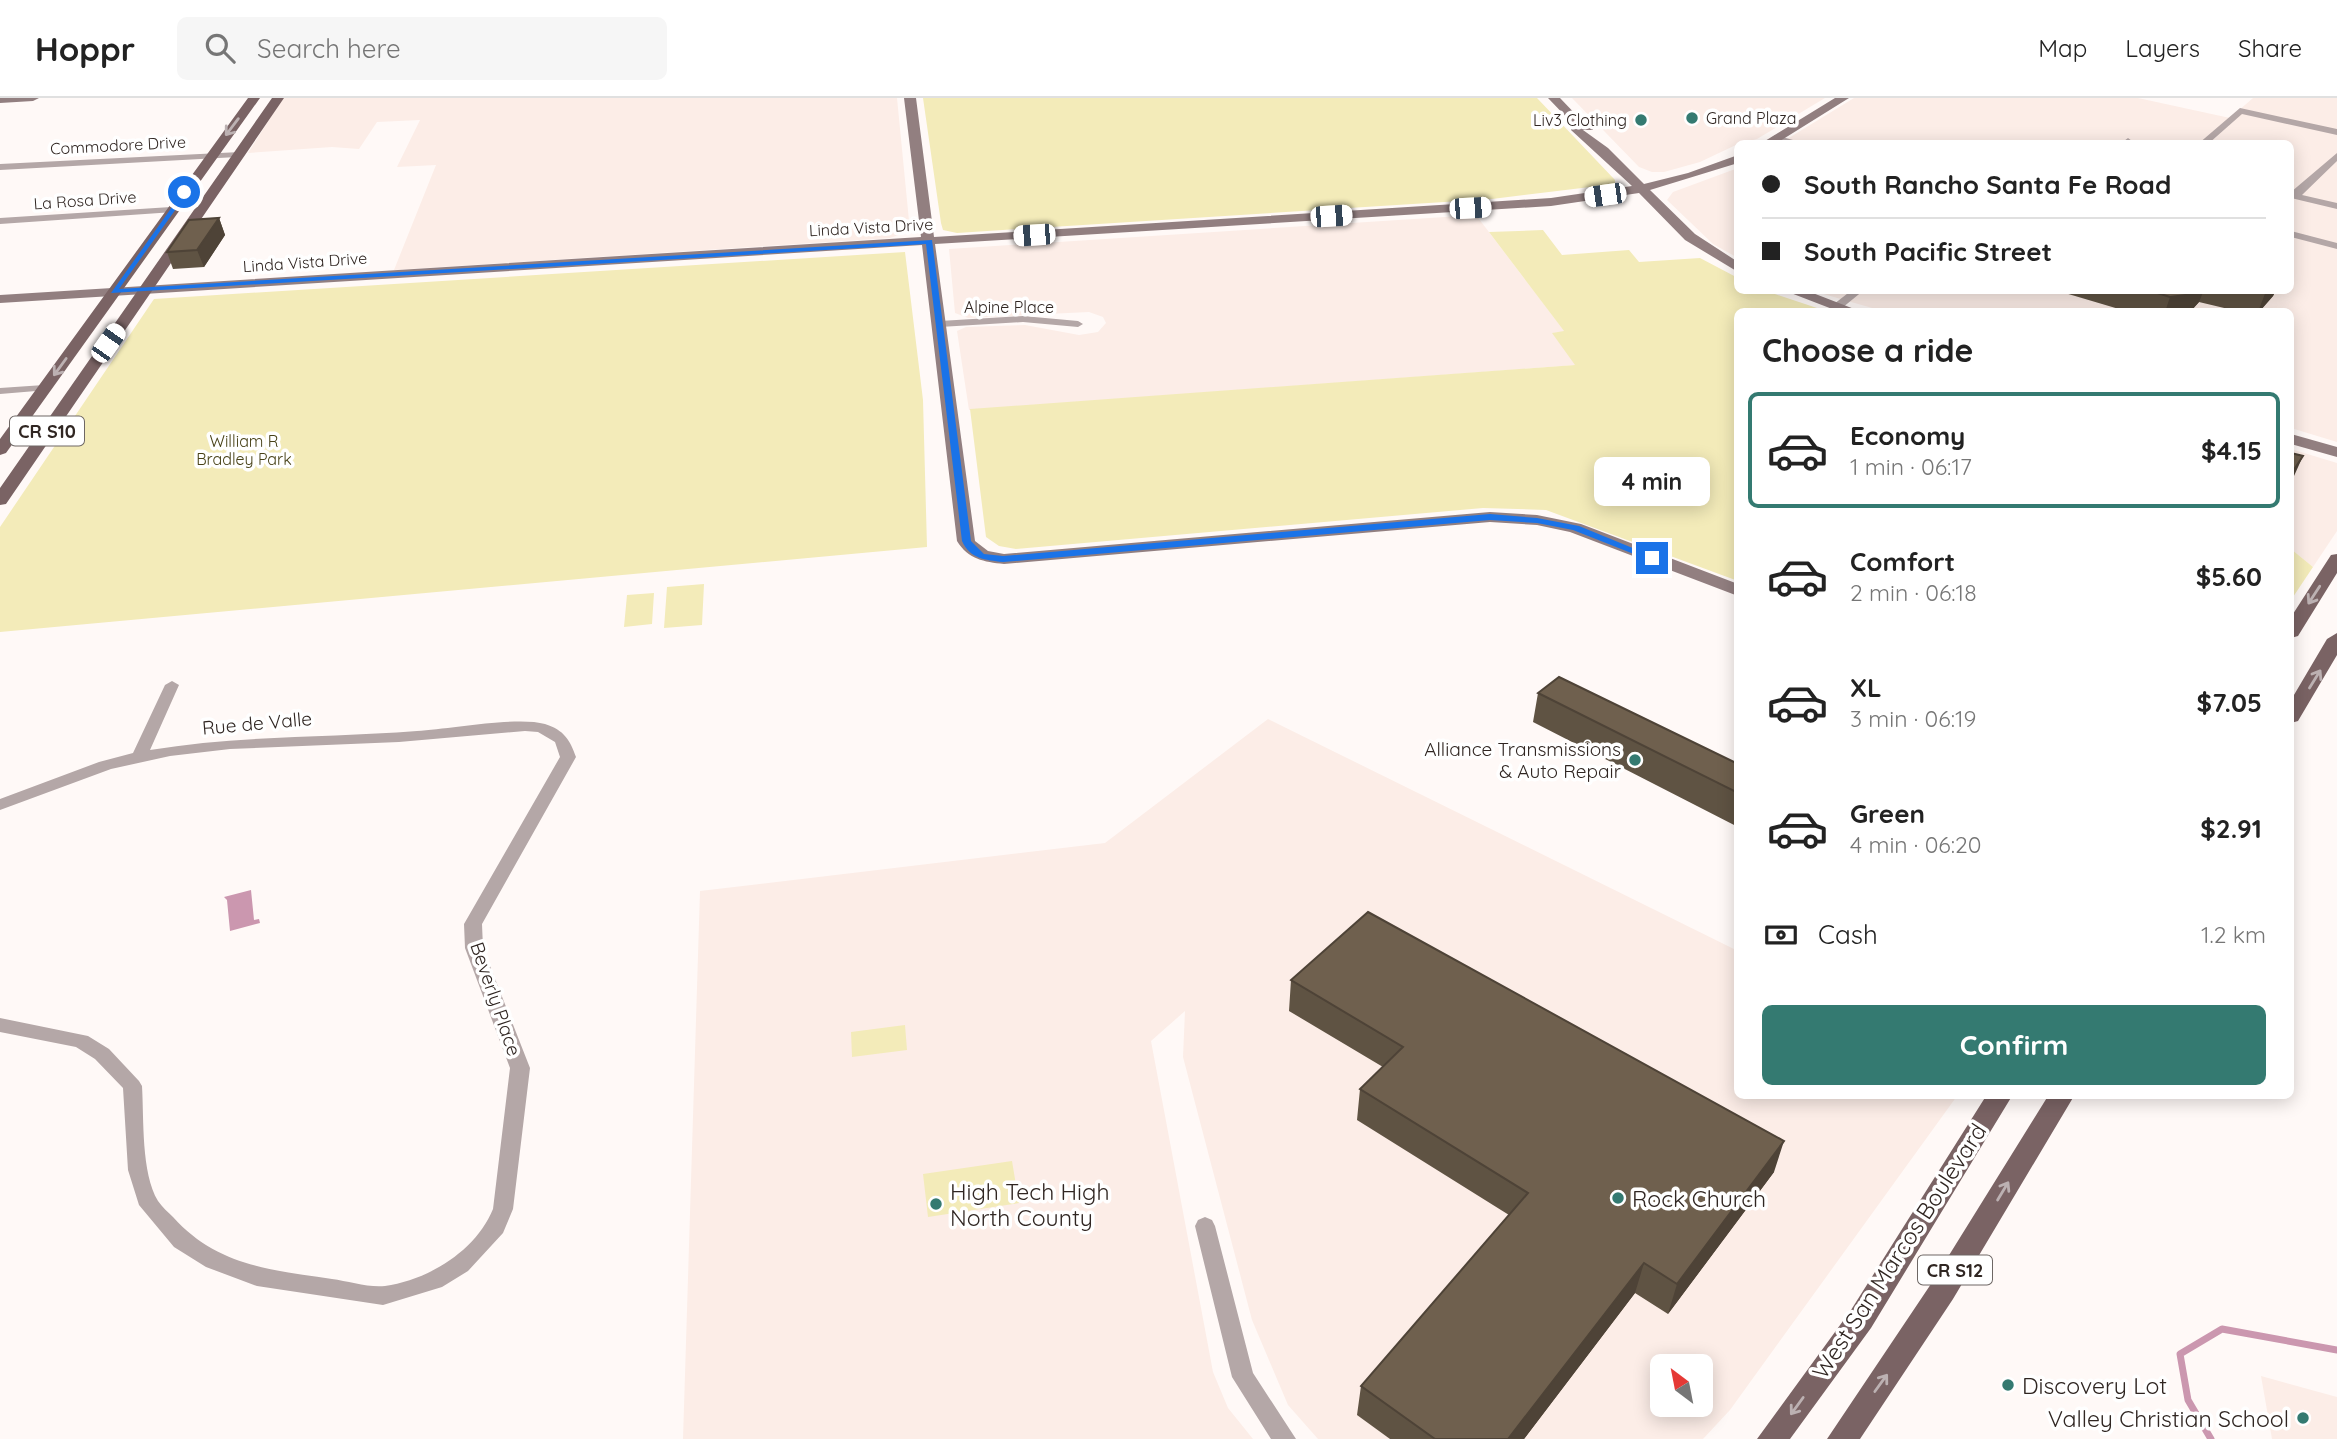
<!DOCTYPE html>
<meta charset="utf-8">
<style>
:root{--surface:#fff;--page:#f6f6f6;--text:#222;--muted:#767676;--line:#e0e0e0;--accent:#347a71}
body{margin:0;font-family:Quicksand,sans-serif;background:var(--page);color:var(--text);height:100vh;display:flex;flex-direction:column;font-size:26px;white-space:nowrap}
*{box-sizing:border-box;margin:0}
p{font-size:23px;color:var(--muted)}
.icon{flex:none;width:38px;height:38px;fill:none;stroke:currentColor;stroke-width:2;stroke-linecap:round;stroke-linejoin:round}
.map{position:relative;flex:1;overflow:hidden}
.details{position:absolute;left:1734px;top:210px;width:560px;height:791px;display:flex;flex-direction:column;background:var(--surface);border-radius:10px;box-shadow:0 4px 18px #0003}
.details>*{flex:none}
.top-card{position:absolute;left:1734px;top:42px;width:560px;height:154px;border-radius:10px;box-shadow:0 4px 18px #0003;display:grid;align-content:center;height:154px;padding:0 28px;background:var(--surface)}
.needle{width:46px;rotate:328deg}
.fabs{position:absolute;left:1650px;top:1256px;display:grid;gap:14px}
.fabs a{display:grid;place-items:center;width:63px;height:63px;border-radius:10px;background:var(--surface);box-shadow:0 4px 18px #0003;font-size:35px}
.end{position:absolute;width:32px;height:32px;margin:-16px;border:9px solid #1a73e8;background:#fff;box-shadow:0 0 0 4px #fff}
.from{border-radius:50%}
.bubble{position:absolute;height:49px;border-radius:10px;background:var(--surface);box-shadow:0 4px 18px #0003;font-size:23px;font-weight:700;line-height:49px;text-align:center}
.car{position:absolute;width:21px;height:42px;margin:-21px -10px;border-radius:9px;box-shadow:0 0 5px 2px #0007;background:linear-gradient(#fff 24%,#345 0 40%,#fff 0 76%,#345 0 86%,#fff 0)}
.top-card b{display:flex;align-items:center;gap:24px;height:66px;font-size:26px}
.top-card b+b{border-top:2px solid var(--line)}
.top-card i{width:18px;height:18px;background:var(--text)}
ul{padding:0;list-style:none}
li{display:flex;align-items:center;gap:21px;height:116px;margin:0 14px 10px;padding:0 14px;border:4px solid transparent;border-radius:10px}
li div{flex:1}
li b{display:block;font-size:26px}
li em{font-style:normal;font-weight:700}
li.selected{border-color:var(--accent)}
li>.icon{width:63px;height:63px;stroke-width:1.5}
h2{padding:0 28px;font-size:32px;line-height:84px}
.pay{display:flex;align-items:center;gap:18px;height:77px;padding:0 28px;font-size:26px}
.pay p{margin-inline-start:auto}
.action{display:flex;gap:14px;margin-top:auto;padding:14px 28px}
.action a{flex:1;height:80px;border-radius:10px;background:var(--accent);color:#fff;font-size:28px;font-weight:700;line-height:80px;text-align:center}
header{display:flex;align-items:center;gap:42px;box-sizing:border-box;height:98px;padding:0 35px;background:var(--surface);border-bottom:2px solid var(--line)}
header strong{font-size:33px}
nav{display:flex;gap:38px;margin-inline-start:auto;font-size:24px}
.search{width:490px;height:63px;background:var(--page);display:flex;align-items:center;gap:18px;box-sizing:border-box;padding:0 24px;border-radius:10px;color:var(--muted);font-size:26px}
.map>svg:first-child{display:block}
.built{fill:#fcede7;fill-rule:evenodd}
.green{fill:#f3ebb9}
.water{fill:#cb97af}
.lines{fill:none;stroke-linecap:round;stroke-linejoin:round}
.stream{stroke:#cb97af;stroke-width:7}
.street{fill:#b4a7a7;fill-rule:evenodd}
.secondary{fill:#927f80;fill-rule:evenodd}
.primary{fill:#7a6364;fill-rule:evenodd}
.wall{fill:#5f5343}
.shaded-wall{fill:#4e4337}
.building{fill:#6f604e;stroke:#4e4337;stroke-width:2}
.oneway{stroke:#bcb1b2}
.route{fill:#1a73e8}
.poi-dot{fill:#347a71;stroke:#fff;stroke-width:2.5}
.labels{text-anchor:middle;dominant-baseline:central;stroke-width:7;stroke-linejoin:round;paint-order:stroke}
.far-poi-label{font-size:16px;fill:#302622;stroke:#fff;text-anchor:start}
.far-street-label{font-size:16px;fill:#302622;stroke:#fff}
.far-park-label{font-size:16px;fill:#484218;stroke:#fff}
.shield{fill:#fff;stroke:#6e6764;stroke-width:2}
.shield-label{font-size:18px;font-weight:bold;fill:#302622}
.street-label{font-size:19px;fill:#302622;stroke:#fff}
.poi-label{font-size:19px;fill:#302622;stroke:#fff;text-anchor:end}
.near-poi-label{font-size:23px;fill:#302622;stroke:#fff;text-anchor:start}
.near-street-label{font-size:23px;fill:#302622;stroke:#fff}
</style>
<header>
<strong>Hoppr</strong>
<div class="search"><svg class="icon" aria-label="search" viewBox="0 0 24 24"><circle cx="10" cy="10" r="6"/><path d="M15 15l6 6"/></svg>Search here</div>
<nav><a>Map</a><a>Layers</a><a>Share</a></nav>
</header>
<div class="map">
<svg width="2337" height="1341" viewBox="0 0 2337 1341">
<rect width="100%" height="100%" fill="#fff9f7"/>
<path class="built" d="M283,0H897L910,133L890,140L394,172L436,67L397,69L420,22L377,24L359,51L332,49L248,55Z
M1572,0H1825L1757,41L1738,46L1700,64L1664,74H1652L1639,69Z
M1854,0H2138L2230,20L2253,0H2337V344L2291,330V214H1886L1813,193L2291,192V46H1779Z
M1738,70V160L1713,146L1667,102L1673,94Z
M1476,117L1565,234L1553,235L1576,267L969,312L957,233L966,229L1025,227L1079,237L1098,234L1106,225L1103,219L1089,214L968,220L955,215L949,151Z
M2291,351L2337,365V433L2313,469L2291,451Z
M1268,621L1738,853V998H1957L1730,1312L1703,1341H1318L1288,1307L1252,1222L1183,959L1185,913L1151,943L1213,1274L1228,1310L1253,1341H683L700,793L1105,745ZM1662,1269H1701V1307H1662Z
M2261,1278L2337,1299V1341H2272Z"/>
<path class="green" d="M923,0H1537L1615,82V86L1492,101L957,135L943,132L941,125Z
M1543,132L1562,157L1629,152L1639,164L1700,160L1738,180V192L1766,193L1826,213L1738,214V483L1546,412L1483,410L1016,451L999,448L986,439L970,311L1575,267L1552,235L1564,233L1489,134Z
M905,154L923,302L927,449L0,534V429L154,201Z
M2291,451L2313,469L2291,502Z
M704,486L702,527L664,530L667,489Z
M654,495L652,526L624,529L627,497Z
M905,927L907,952L852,959L851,934Z
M1012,1063L1019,1105L928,1119L923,1076Z"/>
<path class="water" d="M251,792L254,822L259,821L260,825L230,833L227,802L224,799Z"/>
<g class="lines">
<path class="stream" d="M2211,1341L2188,1302L2180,1256L2222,1231L2337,1252"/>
<path class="street" d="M2240,10L2337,31V37L2242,16L2208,46H2198Z
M1775,37L1800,44L1801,46L1772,42L1771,40Z
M2128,40L2132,43L2130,46H2120Z
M240,54V58L237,59L0,72V66Z
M2337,55V63L2302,97L2337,105V111L2291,100V94Z
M171,109L174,110V114L0,126V120Z
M2291,133L2337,145V151L2291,139Z
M1852,192H1864L1842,210H1834V206Z
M1023,218L1078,223L1083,226L1078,229L1023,224L940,229L935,226L940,223Z
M44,287L48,288V292L0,296V290Z
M172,583L179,587L150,652C239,637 328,640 417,633C449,631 518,618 545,626C564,632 570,642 576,659L482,826L483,850L530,970L513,1111L503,1135L468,1173L442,1189L383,1207L257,1188L206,1169L174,1149L139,1107L128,1072L123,990L95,961L76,949L0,934V920L88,938L109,951L139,983L142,988C144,1021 141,1075 158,1103C162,1109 168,1114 173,1119C217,1168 271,1172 332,1181C348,1183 369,1190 385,1188C428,1182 476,1153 493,1111L510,970L465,850L464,826L560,659L555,644L538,634L525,633L399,644L230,651L170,658L111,671L0,712V701L99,664L133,655L165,587Z
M1205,1119L1212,1122L1215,1128L1253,1275L1296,1341H1271L1232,1279L1195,1128L1198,1122Z"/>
<path class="secondary" d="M0,0H39L33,3L0,5Z
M904,0H916L934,139L1551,100L1632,88L1571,32L1572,25L1548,0H1560L1582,23L1593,28V32H1583L1608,50L1644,86L1688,75L1738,57V65L1650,92L1695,136L1738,164V174L1685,142L1639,95L1551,108L935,146L975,443L988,453L1004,456L1490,414L1537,417L1581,426L1738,486V498L1570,434L1537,427L1490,424L1004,466C984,464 968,461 957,443L922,147L0,205V197L921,139Z
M1835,0H1849L1775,46H1760Z
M1783,192H1805L1862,214H1840Z
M2291,336L2337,349V359L2291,346Z"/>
<path class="primary" d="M248,0H260L6,355L0,357V341Z
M272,0H284L6,406L0,407V390Z
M2337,456V475L2298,538L2291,540V519L2331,457Z
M2337,535V557L2298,623L2291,625V602L2327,541Z
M1986,998H2012L1871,1230L1790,1341H1757L1851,1212Z
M2048,998H2074L1953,1201L1860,1341H1827L1933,1183Z"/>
</g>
<path class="wall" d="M219,120L225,137L204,169L173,171L167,154Z
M2066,192H2276L2273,198L2259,214H2241L2199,204L2190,214H2129L2065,195Z
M1538,595L1738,666V729L1533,624Z
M1291,882L1774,1074L1668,1216L1635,1195L1524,1341H1390L1357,1317L1361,1288L1509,1117L1357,1022L1360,991L1383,969L1289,913Z"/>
<path class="shaded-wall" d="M219,120L225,137L204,169L197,152Z
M2197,192H2204L2199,204L2190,214H2165L2170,199Z
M2276,192L2273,198L2259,214H2258L2266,193Z
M2303,358L2294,378L2291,383V376Z
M1784,1043L1774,1074L1668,1216L1677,1186Z
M1644,1165L1635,1195L1524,1341H1508Z"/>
<path class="building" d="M219,120L197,152L167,154L189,122Z
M2148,192H2197L2193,196L2170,199Z
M2291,355L2303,358L2291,376Z
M1559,579L1738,666V695L1538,595Z
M1368,814L1784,1043L1677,1186L1644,1165L1508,1341H1435L1361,1288L1528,1095L1360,991L1403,949L1291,882Z"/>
<defs><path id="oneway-shaft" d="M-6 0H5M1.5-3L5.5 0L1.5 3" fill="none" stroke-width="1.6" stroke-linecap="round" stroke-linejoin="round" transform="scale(1.75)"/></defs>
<g class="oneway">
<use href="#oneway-shaft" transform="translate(232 29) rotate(127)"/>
<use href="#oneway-shaft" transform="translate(60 269) rotate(126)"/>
<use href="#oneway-shaft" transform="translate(2314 497) rotate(123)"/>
<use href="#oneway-shaft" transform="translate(2315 581) rotate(-58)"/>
<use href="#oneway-shaft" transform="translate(2003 1093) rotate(-59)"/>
<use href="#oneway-shaft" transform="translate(1881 1285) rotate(-54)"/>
<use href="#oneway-shaft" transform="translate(1797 1308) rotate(126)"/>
</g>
<path class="route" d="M184,92L188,94L119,191L932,142L971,443L984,456L1003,458L1490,416L1537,420L1579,428L1657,460L1649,462L1573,432L1537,425L1490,422L1003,464C985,462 970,461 962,443L926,146L111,195Z"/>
<g class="poi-dot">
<circle cx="1692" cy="20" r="7"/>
<circle cx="1641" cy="22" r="7"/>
<circle cx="1635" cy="662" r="7"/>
<circle cx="1618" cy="1100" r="7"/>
<circle cx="936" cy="1106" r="7"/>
<circle cx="2008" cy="1287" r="7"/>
<circle cx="2303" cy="1320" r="7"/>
</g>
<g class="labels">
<g class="far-poi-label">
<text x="1706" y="20">Grand Plaza</text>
<text x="1627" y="22" text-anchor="end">Liv3 Clothing</text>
</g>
<g class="far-street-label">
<text transform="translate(118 47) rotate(-3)">Commodore Drive</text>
<text transform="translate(85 102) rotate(-4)">La Rosa Drive</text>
<text transform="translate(871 129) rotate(-3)">Linda Vista Drive</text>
<text transform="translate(305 164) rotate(-4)">Linda Vista Drive</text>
<text x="1009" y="209">Alpine Place</text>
</g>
<g class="far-park-label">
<text x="244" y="343">William R<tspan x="244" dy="18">Bradley Park</tspan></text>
</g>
<g class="shield">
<rect x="10" y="318.5" width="74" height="29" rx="5"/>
<rect x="1918" y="1157.5" width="74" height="29" rx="5"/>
</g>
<g class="shield-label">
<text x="47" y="333">CR S10</text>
<text x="1955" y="1172">CR S12</text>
</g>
<g class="street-label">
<text transform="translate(257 625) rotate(-5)">Rue de Valle</text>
<text transform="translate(496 901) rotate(71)">Beverly Place</text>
</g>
<g class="poi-label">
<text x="1621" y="651">Alliance Transmissions<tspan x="1621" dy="22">&amp; Auto Repair</tspan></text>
</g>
<g class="near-poi-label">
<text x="950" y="1093">High Tech High<tspan x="950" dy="26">North County</tspan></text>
<text x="1632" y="1100">Rock Church</text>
<text x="2022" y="1287">Discovery Lot</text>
<text x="2289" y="1320" text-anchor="end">Valley Christian School</text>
</g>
<g class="near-street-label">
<text transform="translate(1899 1153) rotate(-57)">West San Marcos Boulevard</text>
</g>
</g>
</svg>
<div class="fabs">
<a><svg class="needle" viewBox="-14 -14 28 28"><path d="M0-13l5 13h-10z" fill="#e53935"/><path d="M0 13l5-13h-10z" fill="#767676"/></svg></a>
</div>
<i class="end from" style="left:184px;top:94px"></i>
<i class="end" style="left:1652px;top:460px"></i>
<div class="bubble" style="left:1594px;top:359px;width:116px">4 min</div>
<i class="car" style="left:1605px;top:97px;rotate:262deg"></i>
<i class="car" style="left:1470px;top:110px;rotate:87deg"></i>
<i class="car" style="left:1331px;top:118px;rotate:86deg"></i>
<i class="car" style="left:1034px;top:137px;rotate:266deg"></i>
<i class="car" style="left:108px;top:245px;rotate:35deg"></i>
<div class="top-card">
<b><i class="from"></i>South Rancho Santa Fe Road</b>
<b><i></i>South Pacific Street</b>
</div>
<section class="details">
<h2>Choose a ride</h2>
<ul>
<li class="selected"><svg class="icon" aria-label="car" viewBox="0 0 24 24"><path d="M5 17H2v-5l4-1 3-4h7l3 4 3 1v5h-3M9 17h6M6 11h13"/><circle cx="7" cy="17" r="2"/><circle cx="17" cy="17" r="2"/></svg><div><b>Economy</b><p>1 min · 06:17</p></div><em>$4.15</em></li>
<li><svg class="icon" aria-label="car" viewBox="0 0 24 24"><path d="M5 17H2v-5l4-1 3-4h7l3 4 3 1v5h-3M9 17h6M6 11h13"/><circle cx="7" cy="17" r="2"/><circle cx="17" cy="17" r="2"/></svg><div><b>Comfort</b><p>2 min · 06:18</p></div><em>$5.60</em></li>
<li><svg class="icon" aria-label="car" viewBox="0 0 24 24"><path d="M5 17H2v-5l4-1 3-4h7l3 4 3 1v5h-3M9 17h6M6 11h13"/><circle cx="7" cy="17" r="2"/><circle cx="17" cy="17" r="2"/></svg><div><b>XL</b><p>3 min · 06:19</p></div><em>$7.05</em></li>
<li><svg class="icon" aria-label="car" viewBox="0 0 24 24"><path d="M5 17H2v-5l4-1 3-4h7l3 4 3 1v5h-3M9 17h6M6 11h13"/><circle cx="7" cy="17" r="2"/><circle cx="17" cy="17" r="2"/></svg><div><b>Green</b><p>4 min · 06:20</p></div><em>$2.91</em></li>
</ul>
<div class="pay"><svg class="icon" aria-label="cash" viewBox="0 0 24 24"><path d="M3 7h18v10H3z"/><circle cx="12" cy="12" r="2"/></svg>Cash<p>1.2 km</p></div>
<div class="action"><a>Confirm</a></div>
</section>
</div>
